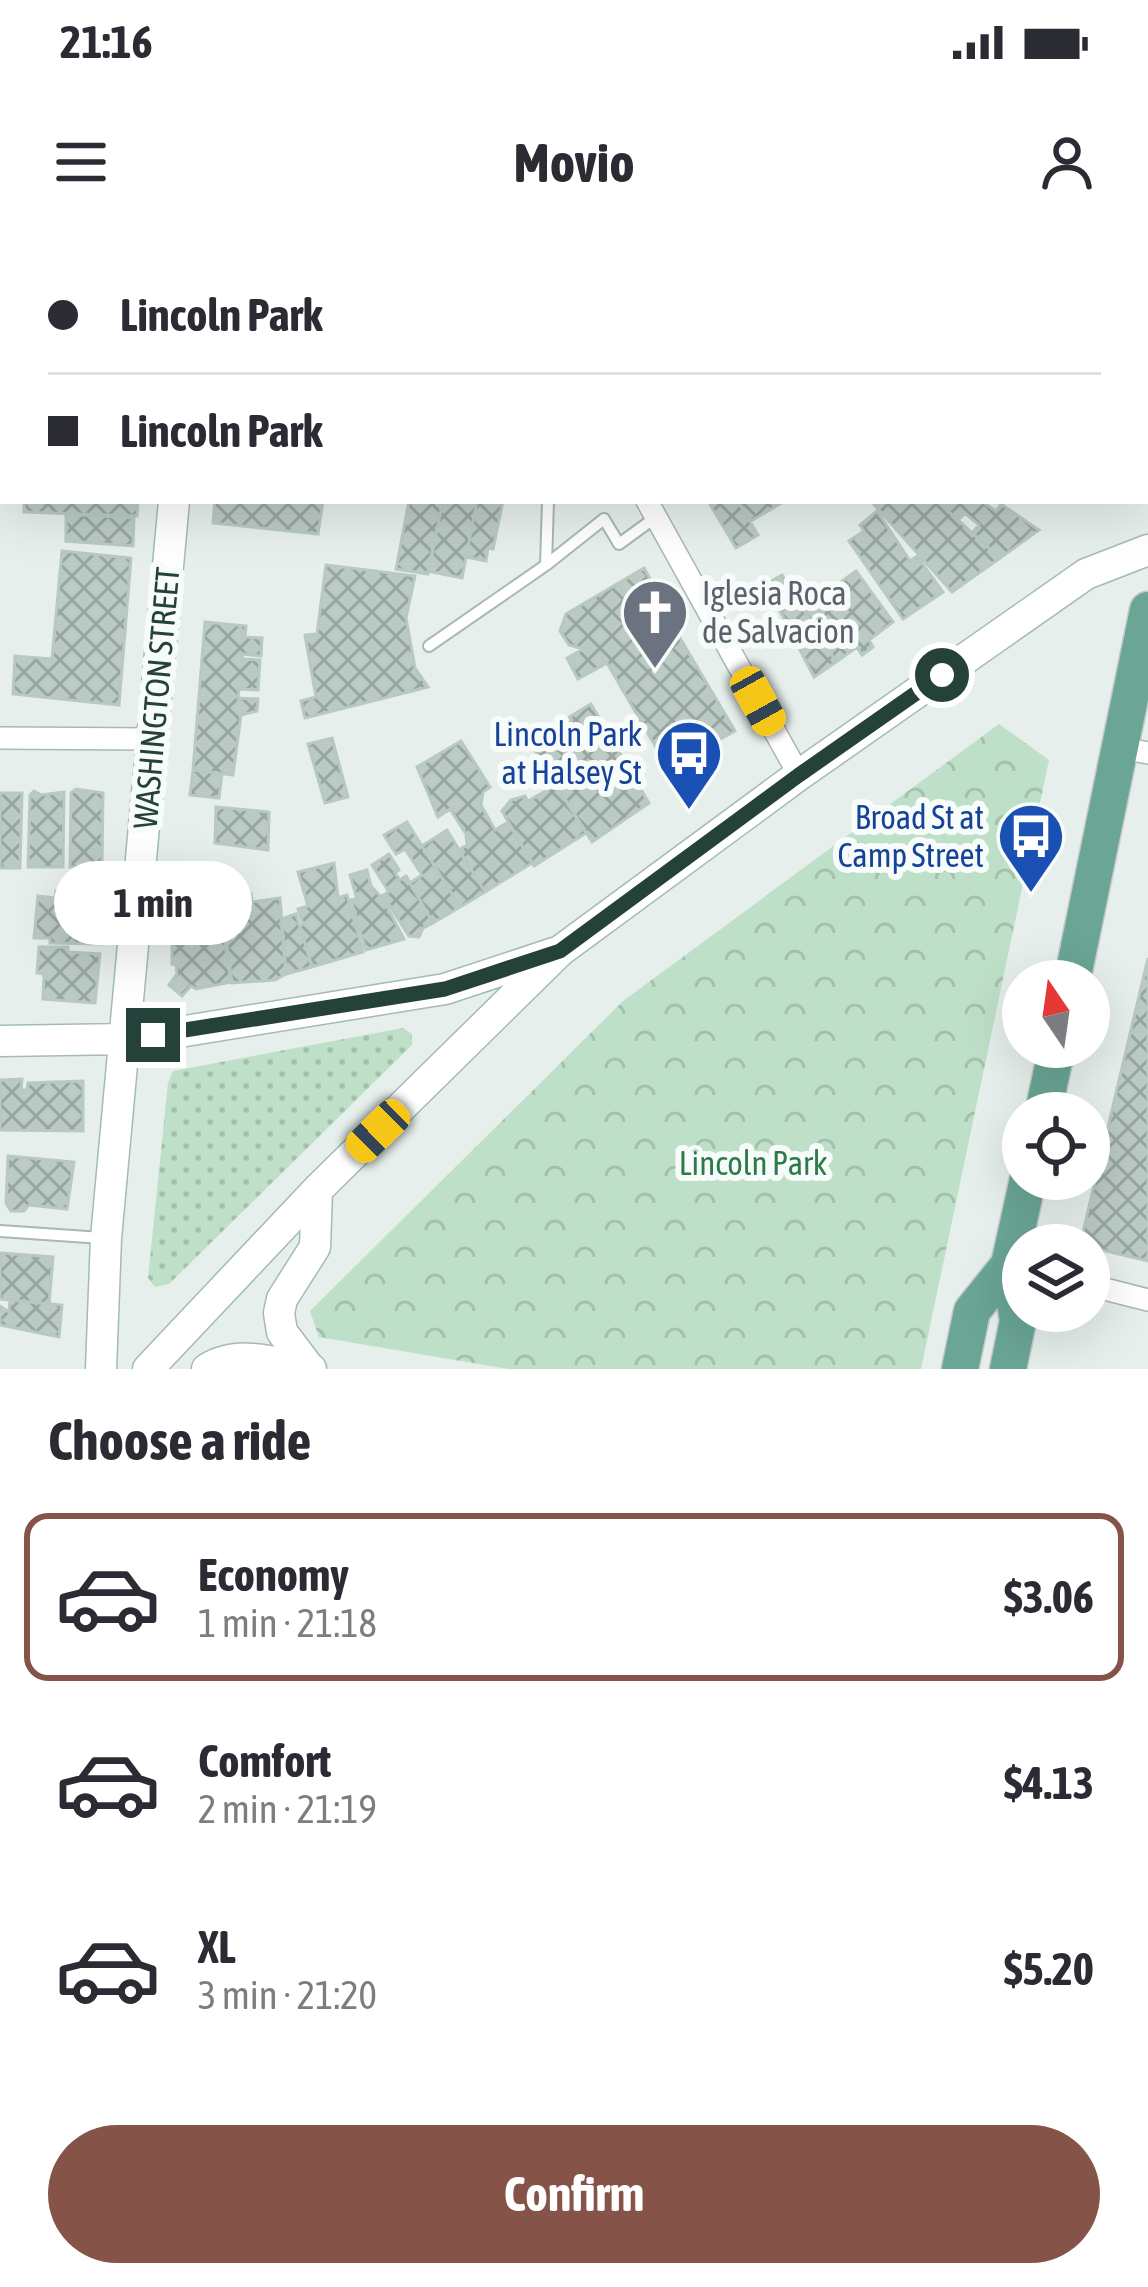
<!DOCTYPE html>
<meta charset="utf-8">
<style>
:root{--surface:#fff;--page:#f2f2f3;--text:#2b2b33;--muted:#7c7c81;--line:#e1e1e2;--accent:#855347}
body{margin:0;font-family:"Asap Condensed",sans-serif;background:var(--page);color:var(--text);height:100vh;display:flex;flex-direction:column;font-size:45px;white-space:nowrap}
*{box-sizing:border-box;margin:0}
p{font-size:39px;color:var(--muted)}
.icon{flex:none;width:66px;height:66px;fill:none;stroke:currentColor;stroke-width:2;stroke-linecap:round;stroke-linejoin:round}
.map{position:relative;height:1129px;overflow:hidden}
.panel{display:flex;flex-direction:column;background:var(--surface);flex:1}
.panel>*{flex:none}
.hud{position:absolute;left:0px;top:0px;width:1149px;height:264px;box-shadow:0 12px 48px #0002;display:grid;align-content:center;height:264px;padding:0 48px;background:var(--surface)}
.needle{width:78px;rotate:347deg}
.tools{position:absolute;left:1002px;top:720px;display:grid;gap:24px}
.tools a{display:grid;place-items:center;width:108px;height:108px;border-radius:50%;background:var(--surface);box-shadow:0 12px 48px #0002;font-size:60px}
.end{position:absolute;width:54px;height:54px;margin:-27px;border:15px solid #24423a;background:#fff;box-shadow:0 0 0 6px #fff}
.from{border-radius:50%}
.bubble{position:absolute;height:84px;border-radius:42px;background:var(--surface);box-shadow:0 12px 48px #0002;font-size:39px;font-weight:700;line-height:84px;text-align:center}
.car{position:absolute;width:36px;height:72px;margin:-36px -18px;border-radius:15px;box-shadow:0 0 9px 3px #0007;background:linear-gradient(#f5c518 24%,#345 0 40%,#f5c518 0 76%,#345 0 86%,#f5c518 0)}
.hud b{display:flex;align-items:center;gap:42px;height:114px;font-size:45px}
.hud b+b{border-top:3px solid var(--line)}
.hud i{width:30px;height:30px;background:var(--text)}
ul{padding:0;list-style:none}
li{display:flex;align-items:center;gap:36px;height:168px;margin:0 24px 18px;padding:0 24px;border:6px solid transparent;border-radius:24px}
li div{flex:1}
li b{display:block;font-size:45px}
li em{font-style:normal;font-weight:700}
li.on{border-color:var(--accent)}
li>.icon{width:108px;height:108px;stroke-width:1.5}
h2{padding:0 48px;font-size:54px;line-height:144px}
.cta{display:flex;gap:24px;margin-top:auto;padding:24px 48px}
.cta a{flex:1;height:138px;border-radius:72px;background:var(--accent);color:#fff;font-size:48px;font-weight:700;line-height:138px;text-align:center}
.status{display:flex;justify-content:space-between;align-items:center;height:84px;padding:0 60px;background:var(--surface);direction:ltr}
.status svg{height:33px;fill:currentColor}
header{display:flex;justify-content:space-between;align-items:center;height:156px;padding:0 48px;background:var(--surface);font-size:54px;font-weight:700}
.map>svg:first-child{display:block}
.green{fill:url(#green-dots)}
.forest{fill:url(#forest-crowns)}
.building{fill:url(#building-cross-hatch);stroke:#b8c9c2;stroke-width:3}
.lines{fill:none;stroke-linecap:round;stroke-linejoin:round}
.service-casing{stroke:#a8b8b2;stroke-width:14}
.minor-casing{stroke:#a8b8b2;stroke-width:24}
.secondary-casing{stroke:#a4bbb3;stroke-width:33}
.primary-casing{stroke:#c2cac8;stroke-width:39}
.service{stroke:#fff;stroke-width:10}
.minor{stroke:#fff;stroke-width:21}
.secondary{stroke:#fff;stroke-width:30}
.primary{stroke:#6aa596;stroke-width:36}
.route{stroke:#24423a;stroke-width:15}
.labels{text-anchor:middle;dominant-baseline:central;stroke-width:12;stroke-linejoin:round;paint-order:stroke}
.worship-label{font-size:33px;fill:#5b616d;stroke:#f7fbf9;text-anchor:start}
.street-label{font-size:33px;fill:#24423a;stroke:#f7fbf9}
.transit-label{font-size:33px;fill:#164399;stroke:#f7fbf9;text-anchor:end}
.park-label{font-size:33px;fill:#2d7a4b;stroke:#f7fbf9}
</style>
<div class="status"><b>21:16</b><svg viewBox="0 0 49 12"><path d="M0 12V9h3v3zM5 12V6h3v6zM10 12V3h3v9zM15 12V0h3v12zM26 1h20v11H26zM47 4h2v5h-2z"/></svg></div>
<header><svg class="icon" aria-label="menu" viewBox="0 0 24 24"><path d="M4 6h16M4 12h16M4 18h16"/></svg>Movio<svg class="icon" aria-label="person" viewBox="0 0 24 24"><circle cx="12" cy="8" r="4"/><path d="M4 21q1-7 8-7t8 7"/></svg></header>
<div class="map">
<svg width="1148" height="1129" viewBox="0 0 1148 1129">
<defs>
<pattern id="green-dots" width="8" height="8" patternUnits="userSpaceOnUse" patternTransform="scale(3)"><rect width="8" height="8" fill="#bfe0c8"/><path d="M2 2h.1M6 6h.1" fill="none" stroke="#a4c1ad" stroke-width="1.8" stroke-linecap="round"/></pattern>
<pattern id="forest-crowns" width="20" height="18" patternUnits="userSpaceOnUse" patternTransform="scale(3)"><rect width="20" height="18" fill="#bfe0c8"/><path d="M2 6a3 3 0 1 1 6 0M12 15a3 3 0 1 1 6 0" fill="none" stroke="#a4c1ad"/></pattern>
<pattern id="building-cross-hatch" width="8" height="8" patternUnits="userSpaceOnUse" patternTransform="scale(3)"><rect width="8" height="8" fill="#bbcac4"/><path d="M0 0l8 8M0 8l8-8" fill="none" stroke="#98a6a0"/></pattern>
</defs>
<rect width="100%" height="100%" fill="#e6efeb"/>
<path class="green" d="M403,788L412,794V805L169,1044L155,1047L148,1038L168,843L173,831Z"/>
<path class="forest" d="M999,484L1049,520L921,1129H508L319,1097L310,1071L623,761Z"/>
<path class="building" d="M24,261H138L137,276L24,272Z
M215,261H323L318,294L213,283Z
M409,261H443L428,334L396,329Z
M443,261H477L462,338L428,331Z
M477,261H503L493,309L488,308L486,321L466,317Z
M708,261H738L758,295L736,308Z
M738,261H785L751,281Z
M871,261H937L1000,318L952,352Z
M937,261H981L996,271L1001,264L1039,290L1000,318L972,293L979,285L965,273L958,280Z
M877,271L910,321L917,316L943,352L903,379L849,301L864,291L860,285Z
M66,274L134,278L133,306L66,301Z
M62,311L131,318L119,465L13,454L15,416L52,419Z
M326,325L415,336L406,378L415,428L428,447L305,478L301,461L316,457L305,395L317,394Z
M644,328L664,364L661,366L735,491L668,528L607,423L578,439L567,418L583,409L569,405L560,391L566,374Z
M856,331L893,382L869,400L873,407L862,415L857,407L836,422L801,365L823,351L827,352Z
M782,335L836,422L814,437L766,344Z
M205,382L246,386L245,397L262,398L261,416L242,414L243,419L260,420L258,450L239,449L238,458L258,459L257,471L241,475L233,535L193,530Z
M591,464L649,563L592,602L529,501Z
M332,498L348,557L325,563L308,504Z
M461,501L490,547L483,552L481,565L495,590L508,582L532,623L485,652L459,610L467,605L466,594L450,569L438,577L417,527Z
M193,530L222,534L219,558L190,555Z
M556,545L586,593L534,626L502,571L511,560L525,556L528,561Z
M76,549L103,553L102,627H70L71,553Z
M34,551L41,555L64,552L63,627H28L30,555Z
M0,553H22L20,628H0Z
M216,567L269,572L268,610L215,603Z
M407,582L460,667L433,683L410,643L422,635L405,609L396,614L384,595Z
M447,590L485,652L460,667L422,606Z
M389,614L399,630L395,633L400,640L406,636L433,683L423,688L419,697L409,696L383,655L389,652L372,625Z
M334,623L338,658L347,655L363,712L312,727L300,686L303,684L298,669L308,666L298,632Z
M367,630L371,646L383,659L404,699L366,710L351,660L357,659L350,635Z
M56,651L105,652L102,704L50,703V698H34L38,656L55,658Z
M251,654L252,662L280,658L286,734L275,740L232,743L226,699H233L226,684L229,664L245,663L244,655Z
M207,659L212,685L222,683L231,742L196,749L191,746L182,756L169,745L177,734L176,725L172,724V698L186,696L183,663Z
M296,674L312,727L286,734L281,679Z
M39,707H68V712L100,714L95,763L43,759L44,734L37,733Z
M1148,718V1021L1080,1005Z
M22,839L21,850H27L28,843L83,841V891L0,890V840Z
M8,916L74,922L67,969L29,965L24,971H11L6,963Z
M0,1013L53,1017L49,1064L0,1059Z
M10,1060L62,1065L59,1097L0,1085V1066L9,1072Z"/>
<g class="lines">
<defs>
<path id="service" d="M721,0L738,3
M402,3V0
M498,3L499,0
M813,3L814,0
M1095,3V0
M1146,68L1148,69
M546,325L604,279L619,304L656,277
M429,406L546,325L548,261
M0,991L102,998"/>
<path id="minor" d="M670,3L671,0
M880,3V0
M0,130L3,131
M647,261L799,535
M0,498L152,499
M1122,508L1148,513
M1089,1045L1148,1060"/>
<path id="secondary" d="M195,3L196,0
M0,801L126,799L179,792L445,749L554,713
M101,1129L106,998L174,261
M148,1129L317,950L560,711L799,535L1086,334L1148,310
M207,1129C239,1109 276,1123 311,1129
M310,1129L282,1092L279,1073L282,1059L315,1007L317,950"/>
<path id="primary" d="M1072,741L1148,370
M1043,873L1057,807
M960,1129L972,1071L1009,1025
M1008,1129L1018,1081L1009,1025L1028,939"/>
</defs>
<use href="#service" class="service-casing"/>
<use href="#minor" class="minor-casing"/>
<use href="#secondary" class="secondary-casing"/>
<use href="#primary" class="primary-casing"/>
<use href="#service" class="service"/>
<use href="#minor" class="minor"/>
<use href="#secondary" class="secondary"/>
<use href="#primary" class="primary"/>
</g>
<g class="lines">
<path class="route" d="M153,795L445,749L560,711L799,535L942,435"/>
</g>
<defs>
<symbol id="church-pin" viewBox="-11 -11 22 30"><path d="M0 17L-7.5 6A9.5 9.5 0 1 1 7.5 6Z" fill="#6b7280" stroke="#f7fbf9"/><path d="M-1.2-6h2.4v3.5h3.3v2.4h-3.3V6h-2.4V-.1h-3.3v-2.4h3.3Z" fill="#fff"/></symbol>
<symbol id="bus-pin" viewBox="-11 -11 22 30"><path d="M0 17L-7.5 6A9.5 9.5 0 1 1 7.5 6Z" fill="#1a4fb4" stroke="#f7fbf9"/><path d="M-5-6H5V4H4V6H2V4H-2V6H-4V4H-5ZM-3.5-4V0h7V-4ZM-3.5 1.2v1.5H-2V1.2ZM2 1.2v1.5H3.5V1.2Z" fill="#fff"/></symbol>
</defs>
<g fill-rule="evenodd">
<use href="#church-pin" x="617" y="334" width="76" height="104"/>
<use href="#bus-pin" x="651" y="475" width="76" height="104"/>
<use href="#bus-pin" x="993" y="558" width="76" height="104"/>
</g>
<g class="labels">
<g class="worship-label">
<text x="702" y="353">Iglesia Roca<tspan x="702" dy="38">de Salvacion</tspan></text>
</g>
<g class="street-label">
<text transform="translate(156 458) rotate(-85)">WASHINGTON STREET</text>
</g>
<g class="transit-label">
<text x="642" y="494">Lincoln Park<tspan x="642" dy="38">at Halsey St</tspan></text>
<text x="984" y="577">Broad St at<tspan x="984" dy="38">Camp Street</tspan></text>
</g>
<g class="park-label">
<text x="753" y="923">Lincoln Park</text>
</g>
</g>
</svg>
<div class="tools">
<a><svg class="needle" viewBox="-14 -14 28 28"><path d="M0-13l5 13h-10z" fill="#e53935"/><path d="M0 13l5-13h-10z" fill="#7c7c81"/></svg></a>
<a><svg class="icon" aria-label="locate" viewBox="0 0 24 24"><circle cx="12" cy="12" r="6"/><path d="M12 2v4M12 18v4M2 12h4M18 12h4"/></svg></a>
<a><svg class="icon" aria-label="layers" viewBox="0 0 24 24"><path d="M12 4l9 5-9 5-9-5zM3 14l9 5 9-5"/></svg></a>
</div>
<i class="end from" style="left:942px;top:435px"></i>
<i class="end" style="left:153px;top:795px"></i>
<div class="bubble" style="left:54px;top:621px;width:198px">1 min</div>
<i class="car" style="left:758px;top:461px;rotate:151deg"></i>
<i class="car" style="left:378px;top:891px;rotate:226deg"></i>
<div class="hud">
<b><i class="from"></i>Lincoln Park</b>
<b><i></i>Lincoln Park</b>
</div>
</div>
<section class="panel">
<h2>Choose a ride</h2>
<ul>
<li class="on"><svg class="icon" aria-label="car" viewBox="0 0 24 24"><path d="M5 17H2v-5l4-1 3-4h7l3 4 3 1v5h-3M9 17h6M6 11h13"/><circle cx="7" cy="17" r="2"/><circle cx="17" cy="17" r="2"/></svg><div><b>Economy</b><p>1 min · 21:18</p></div><em>$3.06</em></li>
<li><svg class="icon" aria-label="car" viewBox="0 0 24 24"><path d="M5 17H2v-5l4-1 3-4h7l3 4 3 1v5h-3M9 17h6M6 11h13"/><circle cx="7" cy="17" r="2"/><circle cx="17" cy="17" r="2"/></svg><div><b>Comfort</b><p>2 min · 21:19</p></div><em>$4.13</em></li>
<li><svg class="icon" aria-label="car" viewBox="0 0 24 24"><path d="M5 17H2v-5l4-1 3-4h7l3 4 3 1v5h-3M9 17h6M6 11h13"/><circle cx="7" cy="17" r="2"/><circle cx="17" cy="17" r="2"/></svg><div><b>XL</b><p>3 min · 21:20</p></div><em>$5.20</em></li>
</ul>
<div class="cta"><a>Confirm</a></div>
</section>
